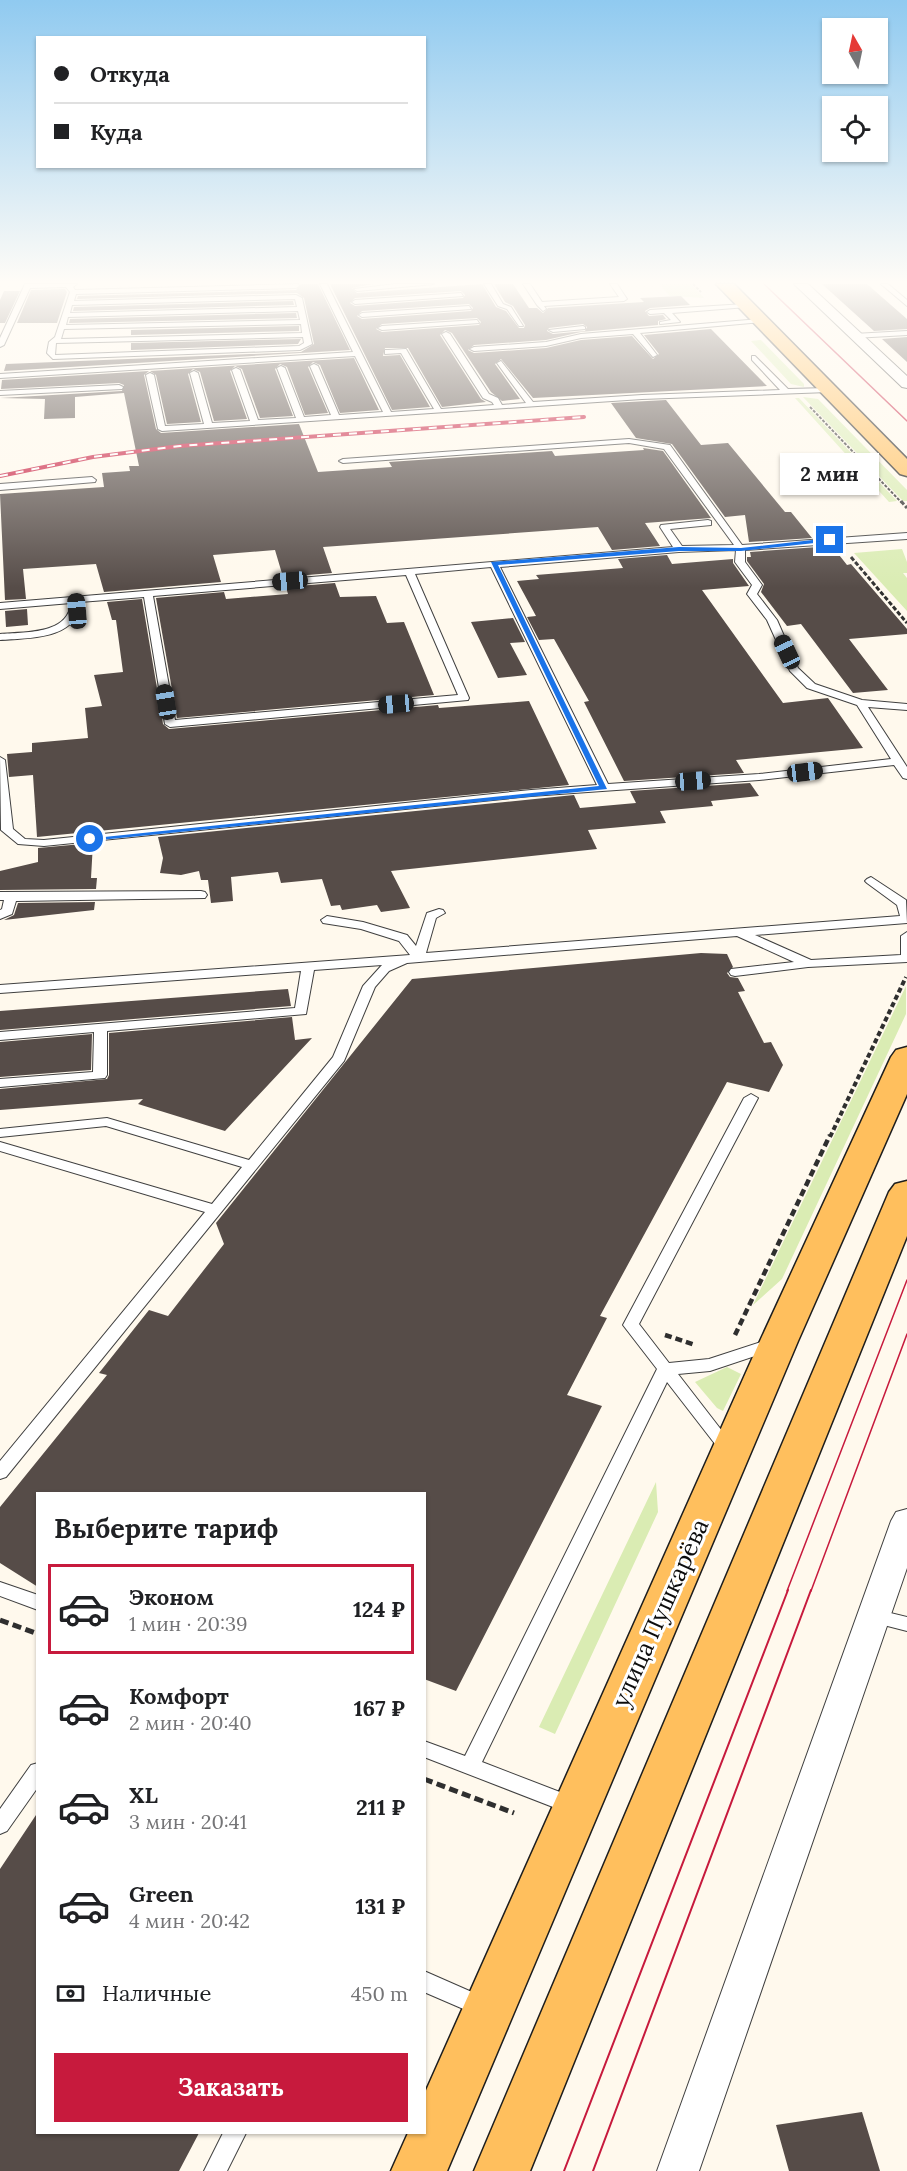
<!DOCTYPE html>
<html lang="ru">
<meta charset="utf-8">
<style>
:root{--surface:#fff;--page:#f2f2f2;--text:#202124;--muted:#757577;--line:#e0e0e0;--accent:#c71a3d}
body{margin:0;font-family:Lora,serif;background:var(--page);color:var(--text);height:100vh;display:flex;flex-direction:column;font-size:22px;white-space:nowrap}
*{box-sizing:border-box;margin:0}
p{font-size:20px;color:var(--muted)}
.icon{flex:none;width:33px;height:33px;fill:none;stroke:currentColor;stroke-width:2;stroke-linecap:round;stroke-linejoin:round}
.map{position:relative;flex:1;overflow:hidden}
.side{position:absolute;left:36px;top:1492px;width:390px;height:642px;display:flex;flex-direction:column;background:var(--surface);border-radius:0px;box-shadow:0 2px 4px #0004}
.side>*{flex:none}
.banner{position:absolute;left:36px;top:36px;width:390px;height:132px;border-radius:0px;box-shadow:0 2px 4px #0004;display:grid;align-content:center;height:132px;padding:0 18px;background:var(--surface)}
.needle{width:39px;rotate:351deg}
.buttons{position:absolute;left:822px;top:18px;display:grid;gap:12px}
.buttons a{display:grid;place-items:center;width:66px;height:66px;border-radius:0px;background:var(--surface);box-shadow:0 2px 4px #0004;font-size:30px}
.end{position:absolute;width:27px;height:27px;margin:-14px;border:8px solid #1a73e8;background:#fff;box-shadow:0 0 0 3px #fff}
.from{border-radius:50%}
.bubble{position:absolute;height:42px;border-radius:0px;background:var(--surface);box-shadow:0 2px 4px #0004;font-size:20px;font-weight:700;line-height:42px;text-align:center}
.car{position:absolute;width:18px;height:36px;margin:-18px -9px;border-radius:8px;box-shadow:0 0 4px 2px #0007;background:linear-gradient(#222 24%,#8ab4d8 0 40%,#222 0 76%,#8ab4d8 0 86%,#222 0)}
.banner b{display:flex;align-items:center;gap:21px;height:57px;font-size:22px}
.banner b+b{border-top:2px solid var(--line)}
.banner i{width:15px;height:15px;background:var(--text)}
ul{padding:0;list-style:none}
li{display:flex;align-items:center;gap:18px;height:90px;margin:0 12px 9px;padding:0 6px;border:3px solid transparent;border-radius:0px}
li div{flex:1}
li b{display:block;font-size:22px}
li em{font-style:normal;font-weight:700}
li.selected{border-color:var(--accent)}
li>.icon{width:54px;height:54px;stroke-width:1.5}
h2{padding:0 18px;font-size:27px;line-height:72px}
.pay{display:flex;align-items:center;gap:15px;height:66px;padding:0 18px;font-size:22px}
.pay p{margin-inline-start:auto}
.cta{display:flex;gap:12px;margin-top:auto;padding:12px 18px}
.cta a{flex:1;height:69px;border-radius:0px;background:var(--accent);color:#fff;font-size:24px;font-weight:700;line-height:69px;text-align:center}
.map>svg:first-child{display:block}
.green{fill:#daecb3}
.building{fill:#564c48;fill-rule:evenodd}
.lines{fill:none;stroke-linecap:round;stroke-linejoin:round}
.lane-casing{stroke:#404040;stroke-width:2}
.street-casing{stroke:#404040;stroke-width:2}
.primary-casing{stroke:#1e1e1e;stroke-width:3}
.path-far4{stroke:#2f2f2f;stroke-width:2;stroke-dasharray:3 1.5;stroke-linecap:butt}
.path-far3{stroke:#2f2f2f;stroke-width:3;stroke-dasharray:4.5 2;stroke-linecap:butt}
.path-far2{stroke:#2f2f2f;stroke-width:4;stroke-dasharray:5 3;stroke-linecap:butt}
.path-far1{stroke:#2f2f2f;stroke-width:4.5;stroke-dasharray:7 4;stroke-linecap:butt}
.path{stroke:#2f2f2f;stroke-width:5;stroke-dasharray:9 4.5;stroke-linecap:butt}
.lane{fill:#fff;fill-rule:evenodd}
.street{fill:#fff;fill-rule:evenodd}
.primary{fill:#ffbf5d;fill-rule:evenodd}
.tram-far1{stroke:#c71a3d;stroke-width:1.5}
.tram{stroke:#c71a3d;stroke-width:2}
.rail-casing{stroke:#c71a3d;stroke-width:4}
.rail{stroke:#fff;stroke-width:2;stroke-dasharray:8;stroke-linecap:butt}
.route{fill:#1a73e8}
.labels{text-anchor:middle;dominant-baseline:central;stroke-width:6;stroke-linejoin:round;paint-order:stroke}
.near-street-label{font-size:24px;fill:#0d0d0d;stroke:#fff}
</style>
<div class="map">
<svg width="907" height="2171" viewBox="0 0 907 2171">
<rect width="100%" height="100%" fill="#fff9ed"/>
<path class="green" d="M659,284H691L704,298L670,296Z
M761,340L804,384V387L791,384L751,341Z
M803,397L818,399L907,490V501H903Z
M795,398H799L897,501L889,502Z
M902,549L907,562V573H903L907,578V611L854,553Z
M906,986V1014L782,1279L753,1305Z
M727,1367L741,1374L723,1411L717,1408L695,1382Z
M656,1482L658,1512L555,1734L539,1727Z"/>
<path class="building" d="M301,284H318L350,350L4,371L6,364L301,352L314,344L304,298L297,293L77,299L78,296L296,290Z
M330,284H373L352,288L357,293L482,284L496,307L506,311L519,328H524L525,325L513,306L505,302L494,284H513L529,308H537L543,313L548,308L644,302L640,298L681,296L690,305L650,308L645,311L649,316L663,315L666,319L658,321V325L581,332L546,340L474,345L468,350L474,353L546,348L581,340L632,336L653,359L659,354L644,335L711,329L767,386L533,398L501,359L495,364L520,399L502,401L491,392L452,333L445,330L440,335L481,399L486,402L442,407L408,348H385L383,356L400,355L430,407L392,410ZM461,291L465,295L463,298L355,306L350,303L355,298ZM469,304L473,308L471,311L362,319L357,316L362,311ZM477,318L481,322L479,325L382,332L376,329L382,324ZM583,324L587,327L585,331L553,334L547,331L549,328Z
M822,284H867L907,319V329L874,331Z
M65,289L67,292L57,323H17L31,290Z
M4,291H20L5,323H0V300Z
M293,301L294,305L73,311L74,307Z
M296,313L297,318L69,323L70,319Z
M299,326V331L131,335V330Z
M907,337V362L882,339Z
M301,339L298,344L131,350V343Z
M354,358L379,410L340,413L320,365L313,362L308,367L328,413L305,415L287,367L280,364L275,369L293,416L260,418L242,369L235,366L230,371L247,419L214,421L200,372L193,369L188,374L201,422L167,424L156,375L150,371Z
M149,371L144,375L156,429L161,433L299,424L318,472L392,467L389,462L552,451L555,456L644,450L643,448L663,451L711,518L645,523L660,546L612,550L598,527L323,547L332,573L283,577L275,550L213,555L221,582L104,592L96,564L23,569L26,599L5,600L0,494L104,487L102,473L130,471L129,466H139L124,393L75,397V418L44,419L45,399L0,398L122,391L124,385L119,383L1,389L2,380Z
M666,400L701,445L728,443L785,512H791L812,538L749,542L745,515L725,517L672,444L636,438L611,403Z
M832,546L847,565L851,564L907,629V634L849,639L888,690L853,693L801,624L787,626L761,592L764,584L747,561V557H751L750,552Z
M667,555L672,564L733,559V563L749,586L702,590L783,703L828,698L863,748L736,760L744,773L624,781L584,702L589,701L554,639L539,640L527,617L536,616L517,581L539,579L536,575L623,568L618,559Z
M335,583L340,597L376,596L387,623L404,622L434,695L177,718L156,598L224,592L226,599L288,594L286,587Z
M142,599L163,724L169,729L438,705L439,708L529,701L569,785L37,837L33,775L9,777L7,754L32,752V743L88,738L85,708L102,706L94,675L123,672L116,620H112L107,602Z
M27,609L28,625L6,627L5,611Z
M513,618L525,642L510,643L527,675L498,678L471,622Z
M750,783L759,796L711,801L713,806L660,811L666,823L588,830L597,849L391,871L410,908L381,912L377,905L342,910L340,905L331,906L322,879L281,883L278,872L231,877L233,901L211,903L208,880H201L199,871L181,875L160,873L163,858L158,837L574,795L580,808L636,803L630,791Z
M93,843L91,878H97L96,889L0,890V871L38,862V848Z
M95,902L94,910L4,920L14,915L18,903Z
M701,953L727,954L733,967L727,973L730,977L738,978L745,991L738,992L764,1043L771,1042L783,1065L769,1092L727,1082L600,1316L607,1318L567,1395L602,1406L456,1691L424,1679V1494H38V1587L0,1563V1507L107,1375L99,1373L149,1310L168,1316L224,1244L216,1223L412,979Z
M288,989L291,1006L0,1030V1011Z
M292,1017L295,1040L312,1038L225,1131L138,1104L143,1099L0,1110V1089L107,1079L109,1075V1033Z
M92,1034L91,1070L0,1077V1042Z
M38,1812V2133H199L179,2171H0V1869Z
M862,2112L880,2171H789L776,2125Z"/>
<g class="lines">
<defs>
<path id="lane" d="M25,284H77L73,287L75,290L298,284L299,286L296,288L76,294L74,301L296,295L302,298L312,344L300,350L53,359L47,353L49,342L55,337L70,292L66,287L30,288L4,345L0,347V338ZM295,299L297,307L70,313L72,305ZM298,311L300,320L66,325L68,317ZM301,324L302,333L61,339L64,329ZM303,337L304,343L299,346L55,355L56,343Z
M320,284H327L391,412L434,409L401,353L385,354V350H388L406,349L441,409L494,405L492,402L483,398L442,334L446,332L450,334L489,394L498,398L502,405L526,403L497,363L501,361L533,402L642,395L780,390L752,360V356H755L788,389L828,388L832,390L828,392L642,399L162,431L158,429L146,375L150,373L154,375L165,426L204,424L190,373L194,371L198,373L212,423L250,421L232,370L236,368L240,370L258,420L296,418L277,368L281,366L285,368L304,417L331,415L310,366L314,364L318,366L339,415L383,412L355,356L0,378V374L353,352Z
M395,284H434L357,291L354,289Z
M484,284H491L503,304L511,307L523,326H519L507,309L498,306Z
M523,284H530L542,302L619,297L610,284H617L627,299L624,301L544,306L546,309L543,311L537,305Z
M881,284H888L907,300V306Z
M461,293L463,296L355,304L352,302L355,300Z
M745,304L747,307L672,313L680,322L660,324V322L671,320L664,313L650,314L647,312L650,310Z
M469,306L471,309L362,317L359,315L362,313Z
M760,319L762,322L640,333L657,355L653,357L633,334L581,338L546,346L474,351L470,349L474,347L546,342L581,334Z
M477,320L479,323L382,330L378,328L382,326Z
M583,326L585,327V329L553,332L549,330Z
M907,331V335L854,338L850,336L854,334Z
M119,385L123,387L122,389L0,395V391Z
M629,439L670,445L742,545L907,533V539L745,550V562L762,585L757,594L777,620L798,668L815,684L862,700L907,704V710L868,707L907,767V779L903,778L894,765L759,780L531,796L44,846L18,844L1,830L0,757L5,760L13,829L25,839L44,840L531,790L597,785L491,567L415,574L469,698L468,700L170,727L165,724L144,597L80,602C78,640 28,638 0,640V634C24,632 68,635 71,603L0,609V603L673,547L660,527L661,525L708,520L711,521V525L670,529L682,546L734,545L664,449L629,443L343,463L339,461L343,459ZM736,550L735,562L752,585L747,594L767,620L790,671L807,688L857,705L891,759L759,774L608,784L500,567L679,552ZM406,575L458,695L175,720L153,596Z
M92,477L96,480L95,482L0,490V484Z
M871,877L906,900L907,923L755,935L811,960L901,955V936L907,932V962L808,967L735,976L731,975L729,972L731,969L794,962L737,936L407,963L389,971L375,987L344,1061L6,1477L0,1479V1461L205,1212L0,1151V1142L212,1204L242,1167L106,1126L0,1137V1129L107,1118L249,1160L333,1057L363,986L382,965L314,970L306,1014L107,1031V1075L105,1078L0,1087V1079L93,1072L94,1032L0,1040V1032L295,1008L301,971L0,993V985L410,955L399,941L361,929L323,923L321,920L327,916L363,922L407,935L416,946L427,913L439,909L443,910L445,913L436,918L426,953L900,916L897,905L867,883L865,881L867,879Z
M201,891L205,892L207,895L205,898L16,901L12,914L0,919V910L2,909L4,900H0V892Z
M751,1094L758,1098L639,1324L669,1363L709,1359L770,1339L776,1341L778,1345L776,1349L710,1371L678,1374L736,1449L734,1453L728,1455L722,1453L667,1382L482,1762L578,1799L581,1805L578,1811L571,1814L424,1757V1741L465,1756L657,1369L623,1325L744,1098Z
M0,1582L38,1595V1610L0,1596Z
M874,1609L907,1617V1631L868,1621L865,1616L868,1611Z
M38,1763V1787L7,1831L0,1834V1809L31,1765Z
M424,1971L490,2000L493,2007L490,2014L482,2017L424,1992Z
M223,2133H246L227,2171H204Z"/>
<path id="street" d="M794,284H808L907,376V388L902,387Z
M907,1509V1568L699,2171H657L891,1521L896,1512Z"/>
<path id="primary" d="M716,284H734L907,459V476L900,474Z
M907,1047V1094L798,1341L447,2171H391L408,2133H424V2095L760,1341L891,1057L896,1050Z
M907,1181V1236L530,2171H474L889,1192L895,1184Z"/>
</defs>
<use href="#lane" class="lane-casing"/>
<use href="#street" class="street-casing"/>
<use href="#primary" class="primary-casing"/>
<path class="path-far4" d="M693,284L701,292
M810,407L902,503"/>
<path class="path-far3" d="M901,501L907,508
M851,557L907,623"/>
<path class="path-far2" d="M830,1137L906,977"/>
<path class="path-far1" d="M665,1335L695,1345
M735,1335L830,1135"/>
<path class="path" d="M0,1620L38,1634
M424,1779L514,1813"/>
<use href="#lane" class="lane"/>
<use href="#street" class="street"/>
<use href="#primary" class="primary"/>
<path class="tram-far1" d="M764,284L907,421
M787,1591L907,1280
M811,1591L907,1334"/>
<path class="tram" d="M564,2171L788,1590
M593,2171L811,1590"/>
<defs>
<path id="rail" d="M0,476L93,457L180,446L584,417"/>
</defs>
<use href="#rail" class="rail-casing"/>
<use href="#rail" class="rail"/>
</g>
<linearGradient id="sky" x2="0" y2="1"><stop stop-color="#90caf0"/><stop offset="0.48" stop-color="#fffcf7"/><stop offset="1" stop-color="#fffcf7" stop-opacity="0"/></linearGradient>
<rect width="907" height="588" fill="url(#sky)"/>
<path class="route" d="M830,538L833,541L741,551H679L498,565L607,789L90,841L85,839L599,786L491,562L679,547L741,548Z"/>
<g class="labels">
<g class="near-street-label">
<text transform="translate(660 1613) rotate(-66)">улица Пушкарёва</text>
</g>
</g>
</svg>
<div class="buttons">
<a><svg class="needle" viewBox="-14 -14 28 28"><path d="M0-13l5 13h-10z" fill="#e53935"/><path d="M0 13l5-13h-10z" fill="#757577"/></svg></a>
<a><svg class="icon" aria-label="locate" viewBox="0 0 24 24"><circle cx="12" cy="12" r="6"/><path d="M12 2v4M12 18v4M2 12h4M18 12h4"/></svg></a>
</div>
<i class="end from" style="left:90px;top:839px"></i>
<i class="end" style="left:830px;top:540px"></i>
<div class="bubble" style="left:780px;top:453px;width:99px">2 мин</div>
<i class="car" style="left:290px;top:581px;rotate:265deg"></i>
<i class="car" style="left:77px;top:611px;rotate:355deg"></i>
<i class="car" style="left:787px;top:652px;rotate:335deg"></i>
<i class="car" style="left:166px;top:702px;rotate:351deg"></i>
<i class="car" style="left:396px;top:704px;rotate:265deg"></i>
<i class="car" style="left:805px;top:772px;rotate:83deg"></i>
<i class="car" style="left:693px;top:781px;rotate:86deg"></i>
<div class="banner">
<b><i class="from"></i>Откуда</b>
<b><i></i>Куда</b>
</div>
<section class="side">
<h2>Выберите тариф</h2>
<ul>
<li class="selected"><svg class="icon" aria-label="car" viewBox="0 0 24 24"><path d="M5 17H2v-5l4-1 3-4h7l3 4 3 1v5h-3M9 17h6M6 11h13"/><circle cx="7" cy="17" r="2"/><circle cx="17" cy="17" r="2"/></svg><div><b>Эконом</b><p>1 мин · 20:39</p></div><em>124 ₽</em></li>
<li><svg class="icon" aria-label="car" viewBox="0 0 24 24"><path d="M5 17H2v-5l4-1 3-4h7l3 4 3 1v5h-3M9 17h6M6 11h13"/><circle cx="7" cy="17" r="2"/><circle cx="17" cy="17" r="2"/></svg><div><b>Комфорт</b><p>2 мин · 20:40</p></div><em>167 ₽</em></li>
<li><svg class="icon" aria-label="car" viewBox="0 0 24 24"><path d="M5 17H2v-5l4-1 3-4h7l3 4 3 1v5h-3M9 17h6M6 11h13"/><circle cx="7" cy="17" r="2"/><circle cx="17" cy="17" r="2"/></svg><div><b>XL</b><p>3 мин · 20:41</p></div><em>211 ₽</em></li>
<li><svg class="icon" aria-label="car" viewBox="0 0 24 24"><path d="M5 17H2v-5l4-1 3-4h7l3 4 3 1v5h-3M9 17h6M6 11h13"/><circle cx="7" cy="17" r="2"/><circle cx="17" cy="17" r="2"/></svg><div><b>Green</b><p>4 мин · 20:42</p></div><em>131 ₽</em></li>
</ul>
<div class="pay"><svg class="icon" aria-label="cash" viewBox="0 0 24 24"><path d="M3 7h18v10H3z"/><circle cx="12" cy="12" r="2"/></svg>Наличные<p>450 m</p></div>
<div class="cta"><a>Заказать</a></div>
</section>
</div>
